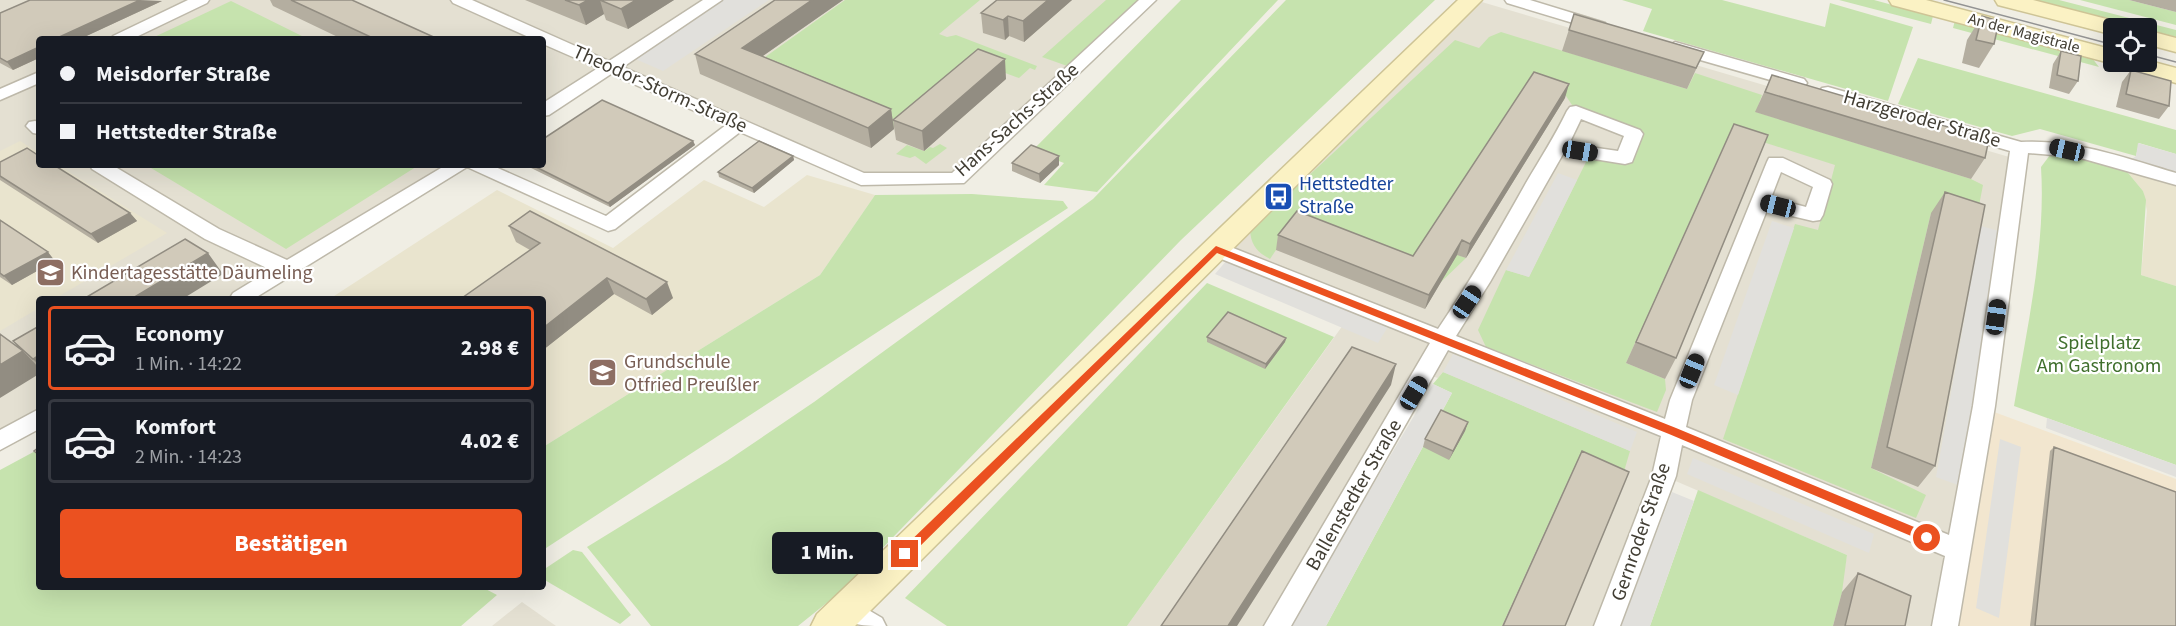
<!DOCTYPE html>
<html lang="de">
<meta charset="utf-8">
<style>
:root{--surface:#171b24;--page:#242831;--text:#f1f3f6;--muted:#9ea1a6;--line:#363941;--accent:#eb5120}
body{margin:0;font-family:"Source Sans 3",sans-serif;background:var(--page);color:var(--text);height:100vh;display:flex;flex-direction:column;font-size:22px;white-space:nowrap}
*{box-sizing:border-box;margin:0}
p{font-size:20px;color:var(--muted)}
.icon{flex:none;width:33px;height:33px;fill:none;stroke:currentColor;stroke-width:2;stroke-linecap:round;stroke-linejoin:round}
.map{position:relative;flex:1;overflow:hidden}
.sheet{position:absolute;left:36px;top:296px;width:510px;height:294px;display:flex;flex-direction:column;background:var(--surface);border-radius:6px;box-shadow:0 6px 24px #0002}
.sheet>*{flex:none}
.hud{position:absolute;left:36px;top:36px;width:510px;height:132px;border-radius:6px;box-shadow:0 6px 24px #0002;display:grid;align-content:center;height:132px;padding:0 24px;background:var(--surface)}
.buttons{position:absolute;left:2103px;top:18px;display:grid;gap:12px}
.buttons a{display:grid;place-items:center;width:54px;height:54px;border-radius:6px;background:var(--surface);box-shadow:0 6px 24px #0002;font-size:30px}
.end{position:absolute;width:27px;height:27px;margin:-14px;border:8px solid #eb5120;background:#fff;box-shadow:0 0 0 3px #fff}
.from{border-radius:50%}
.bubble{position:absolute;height:42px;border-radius:6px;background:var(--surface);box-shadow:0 6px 24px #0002;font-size:20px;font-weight:800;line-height:42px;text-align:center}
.car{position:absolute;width:18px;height:36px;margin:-18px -9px;border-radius:8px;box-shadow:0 0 4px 2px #0007;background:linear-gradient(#222 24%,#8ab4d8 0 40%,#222 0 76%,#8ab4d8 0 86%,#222 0)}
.hud b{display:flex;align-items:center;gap:21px;height:57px;font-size:22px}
.hud b+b{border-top:2px solid var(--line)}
.hud i{width:15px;height:15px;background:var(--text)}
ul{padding:10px 0 0;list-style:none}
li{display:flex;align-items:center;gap:18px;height:84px;margin:0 12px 9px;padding:0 12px;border:3px solid var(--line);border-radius:6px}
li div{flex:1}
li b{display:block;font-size:22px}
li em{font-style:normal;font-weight:800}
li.on{border-color:var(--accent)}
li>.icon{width:54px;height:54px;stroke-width:1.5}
.button{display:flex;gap:12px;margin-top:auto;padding:12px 24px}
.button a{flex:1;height:69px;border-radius:6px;background:var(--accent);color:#fff;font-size:24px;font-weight:800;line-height:69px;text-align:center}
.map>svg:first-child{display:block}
.residential{fill:#e4e0d2}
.commercial{fill:#f2e6cf}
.education{fill:#e9e4ce}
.green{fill:#c6e3ae}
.parking{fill:#e1e0dc}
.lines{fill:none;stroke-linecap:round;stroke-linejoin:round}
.street-casing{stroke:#beb9aa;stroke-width:3}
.secondary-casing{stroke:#cec496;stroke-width:3}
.street{fill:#fff;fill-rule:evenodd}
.secondary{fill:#fbf2c4;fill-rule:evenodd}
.tram{stroke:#939393;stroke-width:1.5}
.wall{fill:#b4aea0}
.shaded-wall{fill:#928d82}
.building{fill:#d1caba;stroke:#928d82;stroke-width:1.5}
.route{fill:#eb5120}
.labels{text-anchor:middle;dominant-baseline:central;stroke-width:4.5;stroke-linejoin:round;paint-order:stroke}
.far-street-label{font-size:16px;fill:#423e34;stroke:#fff}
.street-label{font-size:20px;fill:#423e34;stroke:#fff}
.transit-label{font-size:20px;fill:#164399;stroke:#fff;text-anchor:start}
.education-label{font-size:20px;fill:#785e54;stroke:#fff;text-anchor:start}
.park-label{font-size:20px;fill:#3f6f2c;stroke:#fff}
</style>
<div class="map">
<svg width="2176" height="626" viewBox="0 0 2176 626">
<rect width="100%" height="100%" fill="#f0eee4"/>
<path class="residential" d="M0,0H1148L957,179H861L611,66L543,111V39H39V165H459L240,298H39V418L0,441Z
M1475,0L2016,159L1945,626H1833L1847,555L1664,476L1599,626H1502L1572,472L1443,372L1438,378L1425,374L1263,626H1127L1356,307L1220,249Z
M522,602L556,626H492Z"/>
<path class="commercial" d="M1986,409L2176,479V626H1945Z"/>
<path class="education" d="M20,141L39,153V165H58L167,233L56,298H39V308L0,331V151Z
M2124,168L2176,184V286L2141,275L2147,211L2143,191Z
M807,175L875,195L820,275L543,447V298H331L497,190L613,248L704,180L764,207Z"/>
<path class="green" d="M845,0H980L939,34L947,37L956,35L1037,66L1035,70L1030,68L1019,78L973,61L895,128L777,80L754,65Z
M1106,0H1142L1070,67L1042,57Z
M1181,0H1278L1097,192L1044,185L1064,163L1032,151Z
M1286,0H1435L1181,240L839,593L798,626H651L587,547L727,461L814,402L1093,199Z
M1622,0H1722L1825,27L1830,3L1913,27L1888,101L1643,31L1652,9Z
M1839,0H1874L1933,16L1931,24Z
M2034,0H2059L2176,30V37Z
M2080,0H2129L2176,12V25Z
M231,1L308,39H150Z
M1955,20L2092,58L2099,67L1953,28Z
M1501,32L1687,89L1695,73L1762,95L1756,112L1971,179L1983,185L1975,226L1931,213L1871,468L1926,495L1916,518L1723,439L1795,224L1818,230L1835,165L1763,142L1724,145L1626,363L1665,379L1666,390L1657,412L1486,347L1478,330L1506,270L1529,277L1588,158H1624L1631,132L1576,111L1566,96L1530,86L1427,243L1466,258L1441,282L1276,250L1270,259C1257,252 1251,245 1250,230L1455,40L1479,48L1489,37Z
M1918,58L2176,130V154L2139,143L2136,156L2040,129L2012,136L1898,104Z
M940,144L947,148L926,164L915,156L910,158L896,154L907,145L924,151L930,147L933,148Z
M2053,151L2124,168L2143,191L2146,200L2141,275L2176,286V465L2014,406C2027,327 2046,246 2041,167Z
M146,165H419L286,249Z
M972,194L1063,201L1068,208L543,550V447L820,275L875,195Z
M1207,283L1334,337L1127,626H947L905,598Z
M1443,372L1630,451L1618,492L1572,472L1502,626H1326L1452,393L1433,384Z
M39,449V586H480L497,595L461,626H0V470Z
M1698,490L1847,555L1842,592L1833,626H1650Z
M573,550L582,552L631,615L620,624L543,579V570Z"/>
<path class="parking" d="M722,0H769L663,71L633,58Z
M2138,143L2176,154V179L2125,164L2136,156Z
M1558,173L1577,180L1529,277L1506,270Z
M1772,221L1794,228L1738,395L1714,385Z
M1981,226L2006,233L1966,488L1936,477Z
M1227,260L1389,325L1378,343L1215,274Z
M1453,354L1637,432L1630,451L1443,372Z
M1433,384L1452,393L1326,626H1289Z
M2047,418L2176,465V477L2046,428Z
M2000,439L2021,447L1999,618L1976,608Z
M1693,458L1874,534L1869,553L1687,474Z
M1672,492L1694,501L1650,626H1621Z"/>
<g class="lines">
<defs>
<path id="street" d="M188,0H209L207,3L132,39H111L113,36Z
M451,0H472L609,61L703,0H722L623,67L864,173H952L1139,0H1156L964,183L861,185L740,132L615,229L608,231L467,167L255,298H230L233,293L271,270L205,239L92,169L90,165H112L219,229L287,260L446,165H491L606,216L726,125L611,74L549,115L543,116V103L598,68L543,44V39H533L453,3Z
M1505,0H1530L1605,23L1607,26L1605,29H1593L1507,3Z
M1675,42L1804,79L1807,83L1804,87L1798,88L1669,51L1667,47Z
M39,72V83L0,100V89Z
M1828,87L2021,142C2074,139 2126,158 2176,173V185L2077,157L2028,153L1995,406L1958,626H1932L1945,556L1682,445L1676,476L1620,626H1594L1652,476L1661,436L1448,350L1291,626H1264L1430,343L1209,254L1206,249L1209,244L1216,242L1223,244L1438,329C1470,282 1498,233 1526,183C1540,159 1555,136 1567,111L1570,107L1576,106L1640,130L1643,134L1632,162L1625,164L1563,154L1490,282L1456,336L1665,419L1670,400L1767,162L1769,158H1783L1830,180L1832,184L1823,215L1820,220L1813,221L1767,210L1692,400L1686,427L1949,535L1973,406L2010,151L1822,96L1819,92L1822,88ZM1581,119L1624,136L1618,151L1569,144ZM1781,172L1813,187L1806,207L1771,198Z
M35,121L39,122V134L33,133L26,126L29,122Z
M39,409V429L0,450V430Z
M848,598L882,618L886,626C866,626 845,626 835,610L839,602Z"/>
<path id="secondary" d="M1458,0H1482L855,626H811L817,614Z
M1889,0H1926L2114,50V62H2146V60L2176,68V83L2121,67L2118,63L2106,62L1892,5Z
M1995,0H2033L2122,23L2126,28H2114V35L1998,5Z
M2146,30L2176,38V52L2146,44Z"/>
</defs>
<use href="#street" class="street-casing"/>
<use href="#secondary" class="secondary-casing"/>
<use href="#street" class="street"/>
<use href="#secondary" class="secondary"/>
<path class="tram" d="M1944,0L2114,45
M2146,54L2176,62"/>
</g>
<path class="wall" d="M270,0H352L438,39H342L273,6Z
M525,0H674L628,29L606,20L604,14L586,25Z
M775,0H843L763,56L891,109L894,129L871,148L700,74L695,54Z
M997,0H1072L1024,42L1009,36L1005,40L983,33L981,13Z
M2129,0H2176V12Z
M162,1L13,70L0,63V13Z
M1574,14L1704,52L1687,89L1562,51Z
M1982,16L1994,44L1979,68L1962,63L1967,40Z
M2061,51L2078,81L2069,94L2049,88L2053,64Z
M2131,70L2169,106L2159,119L2116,107L2122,82Z
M1772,75L1985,158L1971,179L1755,112Z
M1006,79L924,151L896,140L893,120Z
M1565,98L1466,258L1457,255L1425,309L1276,250L1278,235L1413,256Z
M1734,124L1676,358L1665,379L1626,363Z
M693,141L695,145L610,207L525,165H543Z
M793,156L794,160L754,193L719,177L718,172Z
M1059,156V165L1040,183L1012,171V163Z
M0,162L130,213L137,221L98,243L0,180Z
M1945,192L1935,466L1918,487L1871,468L1931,213Z
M0,220L55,261L12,285L0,277Z
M509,226L673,298L652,315L614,294L543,350V298L530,250L516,242Z
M39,326V374L13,341Z
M1207,337L1286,338L1285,342L1265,369L1207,342Z
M1468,422L1465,431L1449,460L1423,447L1425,439Z
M2054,447L2176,626H2030L2050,451Z
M1582,451L1565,626H1502L1572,472Z
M1858,573L1905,626H1833L1842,592Z"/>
<path class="shaded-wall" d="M140,0L162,1L80,39H55Z
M588,0H605H600L604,14L586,25L579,5Z
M636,0H674L628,29L621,9Z
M812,0H843L747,67L742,48Z
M1048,0H1072L1024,42L1023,21Z
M1008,16L1009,36L1005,40L1003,20Z
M39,47V58L13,70L7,62Z
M1005,59L1006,79L924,151L922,131Z
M1569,84L1565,98L1466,258L1470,244Z
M891,109L894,129L871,148L868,128Z
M693,141L695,145L610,207L608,203Z
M793,156L794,160L754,193L752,188Z
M1059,156V165L1040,183L1039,174Z
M130,213L137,221L98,243L91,234Z
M1462,240L1457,255L1425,309L1429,295Z
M48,252L55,261L12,285L4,276Z
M208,253L223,274L184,298H133Z
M607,278L614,294L543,350V328Z
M667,282L673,298L652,315L646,299Z
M1286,338L1285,342L1265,369L1266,364Z
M23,351L39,368V374L0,398V365Z
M39,355V365L33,359Z
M1396,364L1391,385L1237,626H1228Z
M1468,422L1465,431L1449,460L1453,451Z"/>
<path class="building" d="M30,0H140L55,39H39V47L7,62L0,58V13Z
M291,0H352L438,39H375Z
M565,0H588L579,5Z
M600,0H636L621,9Z
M775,0H812L742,48L891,109L868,128L695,54Z
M997,0H1048L1023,21L1008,16L1003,20L981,13Z
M1574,14L1704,52L1696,68L1569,30Z
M1982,16L1999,21L1994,44L1976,40Z
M978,49L1005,59L922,131L893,120Z
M2061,51L2081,56L2078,81L2057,75Z
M2131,70L2171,81L2169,106L2126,94Z
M1534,72L1569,84L1470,244L1462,240L1429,295L1278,235L1297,211L1413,256Z
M1772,75L1989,139L1985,158L1765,92Z
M602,100L693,141L608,203L532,165H543V139Z
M1734,124L1768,135L1676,358L1636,342Z
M759,141L793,156L752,188L718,172Z
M1031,145L1059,156L1039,174L1012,163Z
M27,148L39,156V165H54L130,213L91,234L0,176V162Z
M1945,192L1985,205L1935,466L1887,447Z
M530,211L667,282L646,299L607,278L543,328V298H462L540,243L509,226Z
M0,220L48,252L4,276L0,273Z
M185,239L208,253L133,298H85Z
M1228,312L1286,338L1266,364L1207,337Z
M39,326V355L33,359L13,341Z
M0,334L23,351L0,365Z
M1352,347L1396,364L1228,626H1161Z
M1441,410L1468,422L1453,451L1425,439Z
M39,447V455L34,451Z
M2054,447L2176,492V626H2035Z
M1582,451L1629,472L1565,626H1503Z
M1858,573L1911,596L1905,626H1845Z"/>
<path class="route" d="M1216,246L1676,428L1931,534L1932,538L1927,542L1923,541L1669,434L1217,253L909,557H901V550Z"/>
<defs>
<symbol id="bus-square" viewBox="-11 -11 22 22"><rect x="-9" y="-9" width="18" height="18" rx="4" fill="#1a4fb4" stroke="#fff"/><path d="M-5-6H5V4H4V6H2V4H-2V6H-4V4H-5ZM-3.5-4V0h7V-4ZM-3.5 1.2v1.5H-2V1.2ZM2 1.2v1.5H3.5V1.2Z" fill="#fff"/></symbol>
<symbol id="school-square" viewBox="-11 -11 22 22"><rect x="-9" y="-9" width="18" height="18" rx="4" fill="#8d6e63" stroke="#fff"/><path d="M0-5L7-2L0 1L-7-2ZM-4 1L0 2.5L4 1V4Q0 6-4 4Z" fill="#fff"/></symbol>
</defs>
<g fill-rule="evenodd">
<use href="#bus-square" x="1262" y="180" width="33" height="33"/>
<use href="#school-square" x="34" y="256" width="33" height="33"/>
<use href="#school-square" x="586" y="356" width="33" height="33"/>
</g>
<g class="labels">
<g class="far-street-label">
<text transform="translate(2024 33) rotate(15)">An der Magistrale</text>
</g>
<g class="street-label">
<text transform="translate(660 89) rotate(24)">Theodor-Storm-Straße</text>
<text transform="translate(1922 119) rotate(16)">Harzgeroder Straße</text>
<text transform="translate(1017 120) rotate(-42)">Hans-Sachs-Straße</text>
<text transform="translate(1354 495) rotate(-60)">Ballenstedter Straße</text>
<text transform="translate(1641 532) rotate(-71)">Gernroder Straße</text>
</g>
<g class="transit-label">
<text x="1299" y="184">Hettstedter<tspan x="1299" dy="23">Straße</tspan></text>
</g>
<g class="education-label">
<text x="71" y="273">Kindertagesstätte Däumeling</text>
<text x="624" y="362">Grundschule<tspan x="624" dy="23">Otfried Preußler</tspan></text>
</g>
<g class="park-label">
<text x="2099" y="343">Spielplatz<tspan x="2099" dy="23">Am Gastronom</tspan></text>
</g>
</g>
</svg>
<div class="buttons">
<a><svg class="icon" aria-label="locate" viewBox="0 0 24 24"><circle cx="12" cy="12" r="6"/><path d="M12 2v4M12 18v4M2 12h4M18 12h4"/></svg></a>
</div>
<i class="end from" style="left:1927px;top:538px"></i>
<i class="end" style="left:905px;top:554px"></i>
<div class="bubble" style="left:772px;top:532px;width:111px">1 Min.</div>
<i class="car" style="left:2067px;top:150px;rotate:283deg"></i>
<i class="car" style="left:1580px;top:151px;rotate:99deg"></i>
<i class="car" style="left:1778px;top:206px;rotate:284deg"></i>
<i class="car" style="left:1467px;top:302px;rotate:34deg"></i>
<i class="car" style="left:1996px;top:317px;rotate:8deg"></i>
<i class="car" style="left:1692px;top:371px;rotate:22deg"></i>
<i class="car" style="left:1414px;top:393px;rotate:31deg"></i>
<div class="hud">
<b><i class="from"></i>Meisdorfer Straße</b>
<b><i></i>Hettstedter Straße</b>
</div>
<section class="sheet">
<ul>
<li class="on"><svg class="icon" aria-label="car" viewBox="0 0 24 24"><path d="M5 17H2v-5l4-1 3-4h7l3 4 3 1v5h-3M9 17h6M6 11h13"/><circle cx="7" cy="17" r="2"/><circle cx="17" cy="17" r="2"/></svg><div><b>Economy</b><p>1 Min. · 14:22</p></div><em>2.98 €</em></li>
<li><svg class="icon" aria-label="car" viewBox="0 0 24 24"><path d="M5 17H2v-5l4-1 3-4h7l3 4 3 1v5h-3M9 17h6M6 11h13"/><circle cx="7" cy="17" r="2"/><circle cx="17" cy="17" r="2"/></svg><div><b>Komfort</b><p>2 Min. · 14:23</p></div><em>4.02 €</em></li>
</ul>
<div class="button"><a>Bestätigen</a></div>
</section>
</div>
